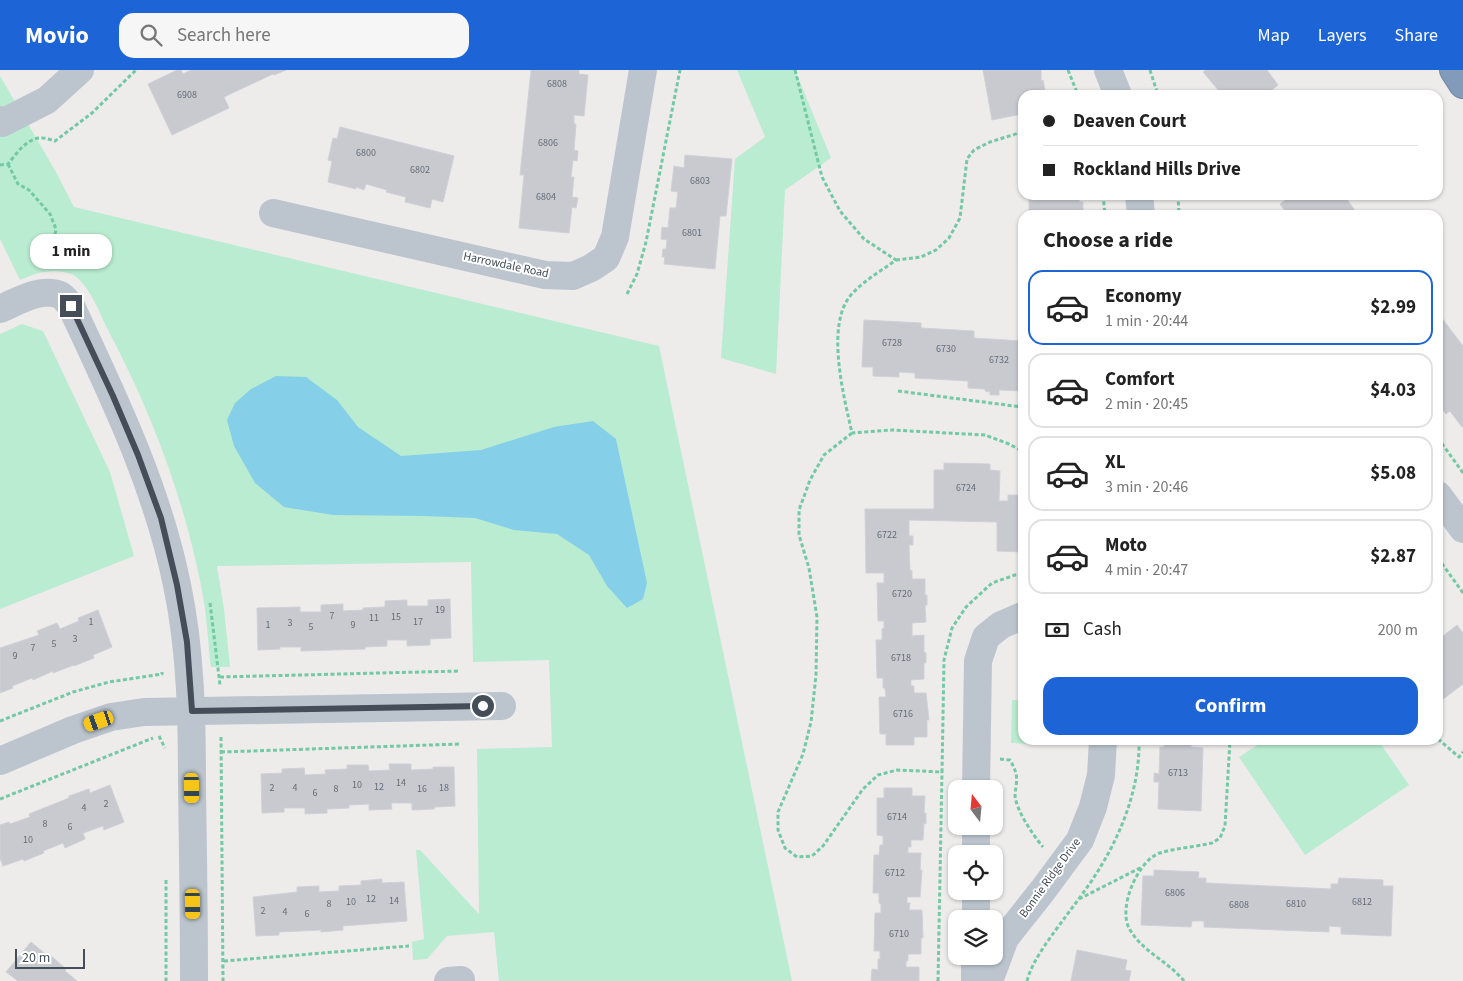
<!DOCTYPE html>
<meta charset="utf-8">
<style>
:root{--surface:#fff;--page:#f6f6f6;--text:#222;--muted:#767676;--line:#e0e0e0;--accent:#1d64d6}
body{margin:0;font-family:"Source Sans 3",sans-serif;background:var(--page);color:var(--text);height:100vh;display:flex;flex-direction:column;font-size:19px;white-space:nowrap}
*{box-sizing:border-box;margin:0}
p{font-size:16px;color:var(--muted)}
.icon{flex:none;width:28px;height:28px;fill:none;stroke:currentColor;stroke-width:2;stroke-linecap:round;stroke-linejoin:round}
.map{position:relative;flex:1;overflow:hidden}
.sheet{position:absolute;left:1018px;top:140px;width:425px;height:535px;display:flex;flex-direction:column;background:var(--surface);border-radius:15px;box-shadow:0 1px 4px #0004}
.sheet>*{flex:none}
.guide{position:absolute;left:1018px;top:20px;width:425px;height:110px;border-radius:15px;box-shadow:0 1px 4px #0004;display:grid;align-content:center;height:110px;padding:0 25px;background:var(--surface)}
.needle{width:32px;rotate:344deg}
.buttons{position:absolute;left:948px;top:710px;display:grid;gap:10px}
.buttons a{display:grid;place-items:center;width:55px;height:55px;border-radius:10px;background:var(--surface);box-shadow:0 1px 4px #0004;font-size:25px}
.scale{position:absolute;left:15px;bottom:12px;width:70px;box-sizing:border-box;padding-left:5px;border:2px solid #444d58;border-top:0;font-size:14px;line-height:18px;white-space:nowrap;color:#444d58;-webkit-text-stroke:4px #fff;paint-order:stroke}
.end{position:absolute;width:22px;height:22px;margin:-11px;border:6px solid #444d58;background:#fff;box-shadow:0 0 0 2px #fff}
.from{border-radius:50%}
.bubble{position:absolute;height:35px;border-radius:15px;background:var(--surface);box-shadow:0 1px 4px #0004;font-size:16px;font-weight:700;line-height:35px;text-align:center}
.car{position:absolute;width:15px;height:30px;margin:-15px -8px;border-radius:6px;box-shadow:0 0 4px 1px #0007;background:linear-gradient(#f5c518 24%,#345 0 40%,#f5c518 0 76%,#345 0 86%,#f5c518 0)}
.guide b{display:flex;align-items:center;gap:18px;height:48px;font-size:19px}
.guide b+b{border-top:1px solid var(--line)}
.guide i{width:12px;height:12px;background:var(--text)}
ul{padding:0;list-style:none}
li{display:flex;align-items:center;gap:15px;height:75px;margin:0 10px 8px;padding:0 15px;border:2px solid var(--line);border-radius:15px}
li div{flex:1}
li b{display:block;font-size:19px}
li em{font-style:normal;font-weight:700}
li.selected{border-color:var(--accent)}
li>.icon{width:45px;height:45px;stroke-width:1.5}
h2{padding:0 25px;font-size:22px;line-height:60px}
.pay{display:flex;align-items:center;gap:12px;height:55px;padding:0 25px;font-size:19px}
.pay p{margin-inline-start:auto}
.cta{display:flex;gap:10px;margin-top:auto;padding:10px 25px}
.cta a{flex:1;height:58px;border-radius:15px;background:var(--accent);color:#fff;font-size:20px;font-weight:700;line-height:58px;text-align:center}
header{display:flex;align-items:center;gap:30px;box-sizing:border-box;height:70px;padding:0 25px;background:var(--accent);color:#fff}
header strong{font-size:24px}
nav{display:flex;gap:28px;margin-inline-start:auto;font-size:18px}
.search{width:350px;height:45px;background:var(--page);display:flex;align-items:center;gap:12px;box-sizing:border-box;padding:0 18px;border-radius:15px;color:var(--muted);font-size:19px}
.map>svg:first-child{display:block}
.green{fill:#b9ecd0}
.water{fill:#86cfe9}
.building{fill:#c8cad0;stroke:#cfd1d7}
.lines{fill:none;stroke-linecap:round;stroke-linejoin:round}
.highway-casing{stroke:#6f86a6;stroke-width:30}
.path{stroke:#72c9a3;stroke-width:3;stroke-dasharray:4 2.5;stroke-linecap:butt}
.minor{stroke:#bcc5ce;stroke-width:28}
.highway{stroke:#839bba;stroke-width:28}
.route{stroke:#444d58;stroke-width:6}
.labels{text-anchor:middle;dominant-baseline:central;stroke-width:4;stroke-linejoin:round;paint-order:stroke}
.number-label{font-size:10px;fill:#656c76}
.street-label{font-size:12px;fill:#444d58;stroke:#fff}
</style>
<header>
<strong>Movio</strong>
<div class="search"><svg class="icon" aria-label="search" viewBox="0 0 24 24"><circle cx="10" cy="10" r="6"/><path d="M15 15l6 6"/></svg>Search here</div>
<nav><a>Map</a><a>Layers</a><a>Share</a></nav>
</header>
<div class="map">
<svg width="1463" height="911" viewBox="0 0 1463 911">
<rect width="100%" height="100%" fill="#eeebeb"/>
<path class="green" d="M737,0H795L831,88L785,120L776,304L721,288L735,89L765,67Z
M0,6L56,102L74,137L659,276L792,911H499L494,862L447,866L427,889L413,890L412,872L424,869L416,780H420L479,844L477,679L552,677L549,590L473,592L471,492L217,496L224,539L230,597H211C208,573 207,549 203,526C186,433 152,343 108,260C100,244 88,211 71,204C54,197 35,203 20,210L0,169Z
M22,254L43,261L110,402L134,486L0,539V264Z
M1012,630H1022V670H1063V675L1011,673Z
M1265,670H1378L1409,715L1305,785L1239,687Z"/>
<path class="water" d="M276,306L306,307L337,330L358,357L401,386L481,380L554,357L593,351L616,369L647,513L643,529L627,538L607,516L589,485L557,464L514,460L475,448L423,446L333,445L284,437L255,413L234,376L227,350L235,333L251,319Z"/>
<path class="building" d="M177,0H181L183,4L191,0H286L274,5L273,4L224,27L229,38L172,65L148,14Z
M531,0H579V4L588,5L584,46L574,45V54H576L574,80L578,81L577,91L573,90L571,107H574L572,127L578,128L576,138L572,137L569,163L519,158L524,105H520Z
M983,0H1041V11L1043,10L1046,25H1022V44L992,50Z
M1206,0H1267L1278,15L1266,25H1216L1220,22L1203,2Z
M340,57L454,86L443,132L432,129L430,138L405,132L406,127L386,122L387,120L366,114L364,120L356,117V119L328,112L332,91L328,90L333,68L337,69Z
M685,85L732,89L726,146H720L715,199L664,194L665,187H662L663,179H666L667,170L661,169L662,157L668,158L670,138H676L678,122L671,121L674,96L684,98Z
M1029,125H1080L1079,132H1083V142H1079V145H1029Z
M1292,125H1344L1358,145H1288L1280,134Z
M1438,243L1463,276V356L1462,357L1450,341L1446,344L1439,336L1443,332L1438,325Z
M864,250L921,253V258L974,261V268L1022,271V265V321L999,320V325H990V322L985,321V319L968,318V311L915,308V303L899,302V307L873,306V297H862Z
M944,393L990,394V400L1000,401L999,431H1008V425H1022V482L997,481V452L909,450V466H913V475H909L910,501L912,500V509H925V525H927V535L925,536L926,552L912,553V566L924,565V582L926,583V593H924V609L911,610V616H914V623H926L929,650H927V667H914V675H886V664H880L879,627H886L885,618H883V608H877L876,570H882V559L884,558V551H878L877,513H884V503H866L865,439H934V400H944Z
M450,529L451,568L430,569V575L407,576V570H387V576L365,577V579L301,581V577H280V579L258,580L257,538L300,537V542H321V535L343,534V541L363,540V538L385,537V531L407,530V536H428V530Z
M98,540L112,577L93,585L94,588L74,596V595L53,603V601L33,610L32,608L12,616L13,618L0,623V578L39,565L37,561L57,553L60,559L79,551L78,548Z
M1457,555L1463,563V614L1442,630L1438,623V570Z
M1164,670H1191V677L1203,678L1201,741L1158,739L1159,712H1154V703L1159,704L1160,677H1164Z
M389,694H411V700L433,699V697H454L455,736L435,737L434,739L412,740V733H391L392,739L369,740V734L349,735V738L327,739V743L305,744V738H284V742L262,743L261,704L282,703V699L304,698L305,705L326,704L325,700L347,699V695H368L369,701L390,700Z
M110,715L124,752L104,760L103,756L83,763L85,769L65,778L63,773L43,781L44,783L24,791L23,789L3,796L0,788V755L9,752L10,754L30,747L29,744L69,728V726L89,719L90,723Z
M884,718H912V726H925L924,743H926V754L924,753L923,770H911V777H908V783H921L920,800H922L920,827H907V833H910L909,840H922L923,868H921V884H908V891H906V897H919V911H871L872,899L878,900V889H880V881H874L875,843H881V834L879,833V823H873L874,785H879L880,775H883V766L877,765V728H884Z
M1154,800L1199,802L1198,808H1206V813L1331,819V814H1338L1339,808L1383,810V816H1393L1391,866L1341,864V857L1329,856V862L1204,857V851H1192L1191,857L1141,855L1143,806H1154Z
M382,809V813L404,812L407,851L343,856V860L321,862V860L279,862V865L256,866L253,827L297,822V817L319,816V822L339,821V816L361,815V811Z
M31,872L48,886L49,884L66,899L65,901L77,911H18L6,902Z
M1077,880L1127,890L1125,900L1131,901L1129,911H1071Z"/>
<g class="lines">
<defs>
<path id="highway" d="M1454,0L1463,14"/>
</defs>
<use href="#highway" class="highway-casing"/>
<path class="path" d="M795,0L822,107L840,141L864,169L896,190C881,201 863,211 851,225C825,255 844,327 852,363L892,360L985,365L1009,374L1022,381
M1068,0L1078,25
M1150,0L1158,25
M8,94L18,114L29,120L50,144L56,159L50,197
M0,95L8,94C17,83 27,67 43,68C47,68 51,70 55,71L92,43L136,0
M1103,125L1105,145
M1178,125L1179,145
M896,190L921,187L936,180L949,168L960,148L967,89L974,80L990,72L1022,62
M627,224L637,204L646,172L680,0
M898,321L1022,337
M852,363L824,385L810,410L799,440V465L809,498L817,547L816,605L811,652L803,684L778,742V760L785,778L797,787L812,786L823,776L863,719L878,705L897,700L942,702L944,590L952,558L966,537L992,513L1015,505L1022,504
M1438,368L1463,403
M1438,488L1463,523
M210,533L220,615
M220,607L460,601
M0,651L73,622L109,612L162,604V602
M159,666L165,678
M221,667L223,911
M1438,669L1459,687L1463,682
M221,682L460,674
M1000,689L1010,690C1015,699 1018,705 1016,716C1016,719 1015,721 1015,724C1015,739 1033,765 1043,777
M0,729L153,668
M166,810V911
M1079,829L1142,797
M224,891L409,876
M938,911L942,702
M1027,911C1032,890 1053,864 1066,846C1078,830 1091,813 1101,796C1124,758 1140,714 1139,670
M1184,911C1168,891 1141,881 1129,858C1118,837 1138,790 1160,783C1176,778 1195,777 1212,773L1220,768L1225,756L1230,670"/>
<path class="minor" d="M1108,0L1118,25
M0,50L2,53L47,30L80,0
M1139,125L1141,145
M273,143L545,205L573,206L591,198L606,188L615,167L643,0
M0,239C17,232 40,217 60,225C64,227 68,233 71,236C113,326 157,416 177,515C191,581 192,650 192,718C193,782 194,847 194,911
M1438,425L1463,459
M0,691L73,660L111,647L144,642L502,636
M976,719L978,591L986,567L1001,555L1022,546
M976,784V756
M976,849V821
M448,911L461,910
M975,911V886
M989,911L1005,868L1043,820L1080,770L1093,737L1101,705L1103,670"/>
<use href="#highway" class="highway"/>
</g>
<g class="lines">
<path class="route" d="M71,236L113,326L138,385L161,448L177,515L187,572L192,641L483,636"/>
</g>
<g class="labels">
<g class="number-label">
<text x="557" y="14">6808</text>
<text x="187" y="25">6908</text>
<text x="548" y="73">6806</text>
<text x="366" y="83">6800</text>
<text x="420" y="100">6802</text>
<text x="700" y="111">6803</text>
<text x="546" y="127">6804</text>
<text x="692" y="163">6801</text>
<text x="892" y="273">6728</text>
<text x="946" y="279">6730</text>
<text x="999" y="290">6732</text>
<text x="966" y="418">6724</text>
<text x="887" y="465">6722</text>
<text x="902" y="524">6720</text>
<text x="440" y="540">19</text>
<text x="332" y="546">7</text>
<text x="396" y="547">15</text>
<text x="374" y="548">11</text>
<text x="91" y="552">1</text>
<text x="418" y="552">17</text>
<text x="290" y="553">3</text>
<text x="268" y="555">1</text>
<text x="353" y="555">9</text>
<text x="311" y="557">5</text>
<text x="75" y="569">3</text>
<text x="54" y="574">5</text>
<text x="33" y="578">7</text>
<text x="15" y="586">9</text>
<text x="901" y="588">6718</text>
<text x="903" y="644">6716</text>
<text x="1178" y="703">6713</text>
<text x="401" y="713">14</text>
<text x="357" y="715">10</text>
<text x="379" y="717">12</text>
<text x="272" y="718">2</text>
<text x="295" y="718">4</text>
<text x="444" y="718">18</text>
<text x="336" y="719">8</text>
<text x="422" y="719">16</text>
<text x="315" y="723">6</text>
<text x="106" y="734">2</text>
<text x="84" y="738">4</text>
<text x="897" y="747">6714</text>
<text x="45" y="754">8</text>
<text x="70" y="757">6</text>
<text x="28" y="770">10</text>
<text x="895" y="803">6712</text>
<text x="1175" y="823">6806</text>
<text x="371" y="829">12</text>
<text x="394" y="831">14</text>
<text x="351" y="832">10</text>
<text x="1362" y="832">6812</text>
<text x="329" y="834">8</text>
<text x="1296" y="834">6810</text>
<text x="1239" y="835">6808</text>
<text x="263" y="841">2</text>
<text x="285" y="842">4</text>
<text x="307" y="844">6</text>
<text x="899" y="864">6710</text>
</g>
<g class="street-label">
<text transform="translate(506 195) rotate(12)">Harrowdale Road</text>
<text transform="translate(1050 808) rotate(-54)">Bonnie Ridge Drive</text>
</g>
</g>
</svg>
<div class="buttons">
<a><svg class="needle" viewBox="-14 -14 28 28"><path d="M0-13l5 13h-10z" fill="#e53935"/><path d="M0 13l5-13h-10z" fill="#767676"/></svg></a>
<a><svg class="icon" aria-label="locate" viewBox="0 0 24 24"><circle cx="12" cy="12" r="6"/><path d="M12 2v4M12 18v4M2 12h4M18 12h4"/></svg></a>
<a><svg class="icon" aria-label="layers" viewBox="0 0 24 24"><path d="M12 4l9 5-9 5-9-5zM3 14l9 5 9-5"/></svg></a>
</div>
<div class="scale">20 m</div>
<i class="end from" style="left:483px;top:636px"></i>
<i class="end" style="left:71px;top:236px"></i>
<div class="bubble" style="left:30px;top:164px;width:82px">1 min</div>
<i class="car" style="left:99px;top:651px;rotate:251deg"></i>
<i class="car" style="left:192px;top:718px;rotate:179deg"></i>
<i class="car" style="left:193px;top:834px;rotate:179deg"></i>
<div class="guide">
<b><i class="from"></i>Deaven Court</b>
<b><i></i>Rockland Hills Drive</b>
</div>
<section class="sheet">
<h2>Choose a ride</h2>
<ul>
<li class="selected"><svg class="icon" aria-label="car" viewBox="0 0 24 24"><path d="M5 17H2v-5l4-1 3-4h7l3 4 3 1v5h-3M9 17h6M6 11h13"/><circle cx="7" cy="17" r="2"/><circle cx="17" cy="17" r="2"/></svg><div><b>Economy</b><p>1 min · 20:44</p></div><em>$2.99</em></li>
<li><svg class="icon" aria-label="car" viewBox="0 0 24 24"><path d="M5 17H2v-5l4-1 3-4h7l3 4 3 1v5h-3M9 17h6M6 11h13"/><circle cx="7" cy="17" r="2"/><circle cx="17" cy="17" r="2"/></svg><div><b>Comfort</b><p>2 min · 20:45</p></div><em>$4.03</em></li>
<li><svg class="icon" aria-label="car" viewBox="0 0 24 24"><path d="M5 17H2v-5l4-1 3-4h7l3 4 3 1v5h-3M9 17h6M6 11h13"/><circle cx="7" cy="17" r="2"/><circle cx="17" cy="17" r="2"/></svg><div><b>XL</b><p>3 min · 20:46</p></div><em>$5.08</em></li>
<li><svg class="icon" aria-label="car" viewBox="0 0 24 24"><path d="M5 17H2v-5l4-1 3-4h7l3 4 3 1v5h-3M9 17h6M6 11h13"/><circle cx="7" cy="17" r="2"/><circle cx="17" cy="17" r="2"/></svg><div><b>Moto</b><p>4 min · 20:47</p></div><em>$2.87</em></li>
</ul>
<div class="pay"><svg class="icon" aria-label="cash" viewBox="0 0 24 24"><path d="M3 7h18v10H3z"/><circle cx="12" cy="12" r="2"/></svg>Cash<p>200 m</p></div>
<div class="cta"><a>Confirm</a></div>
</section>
</div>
